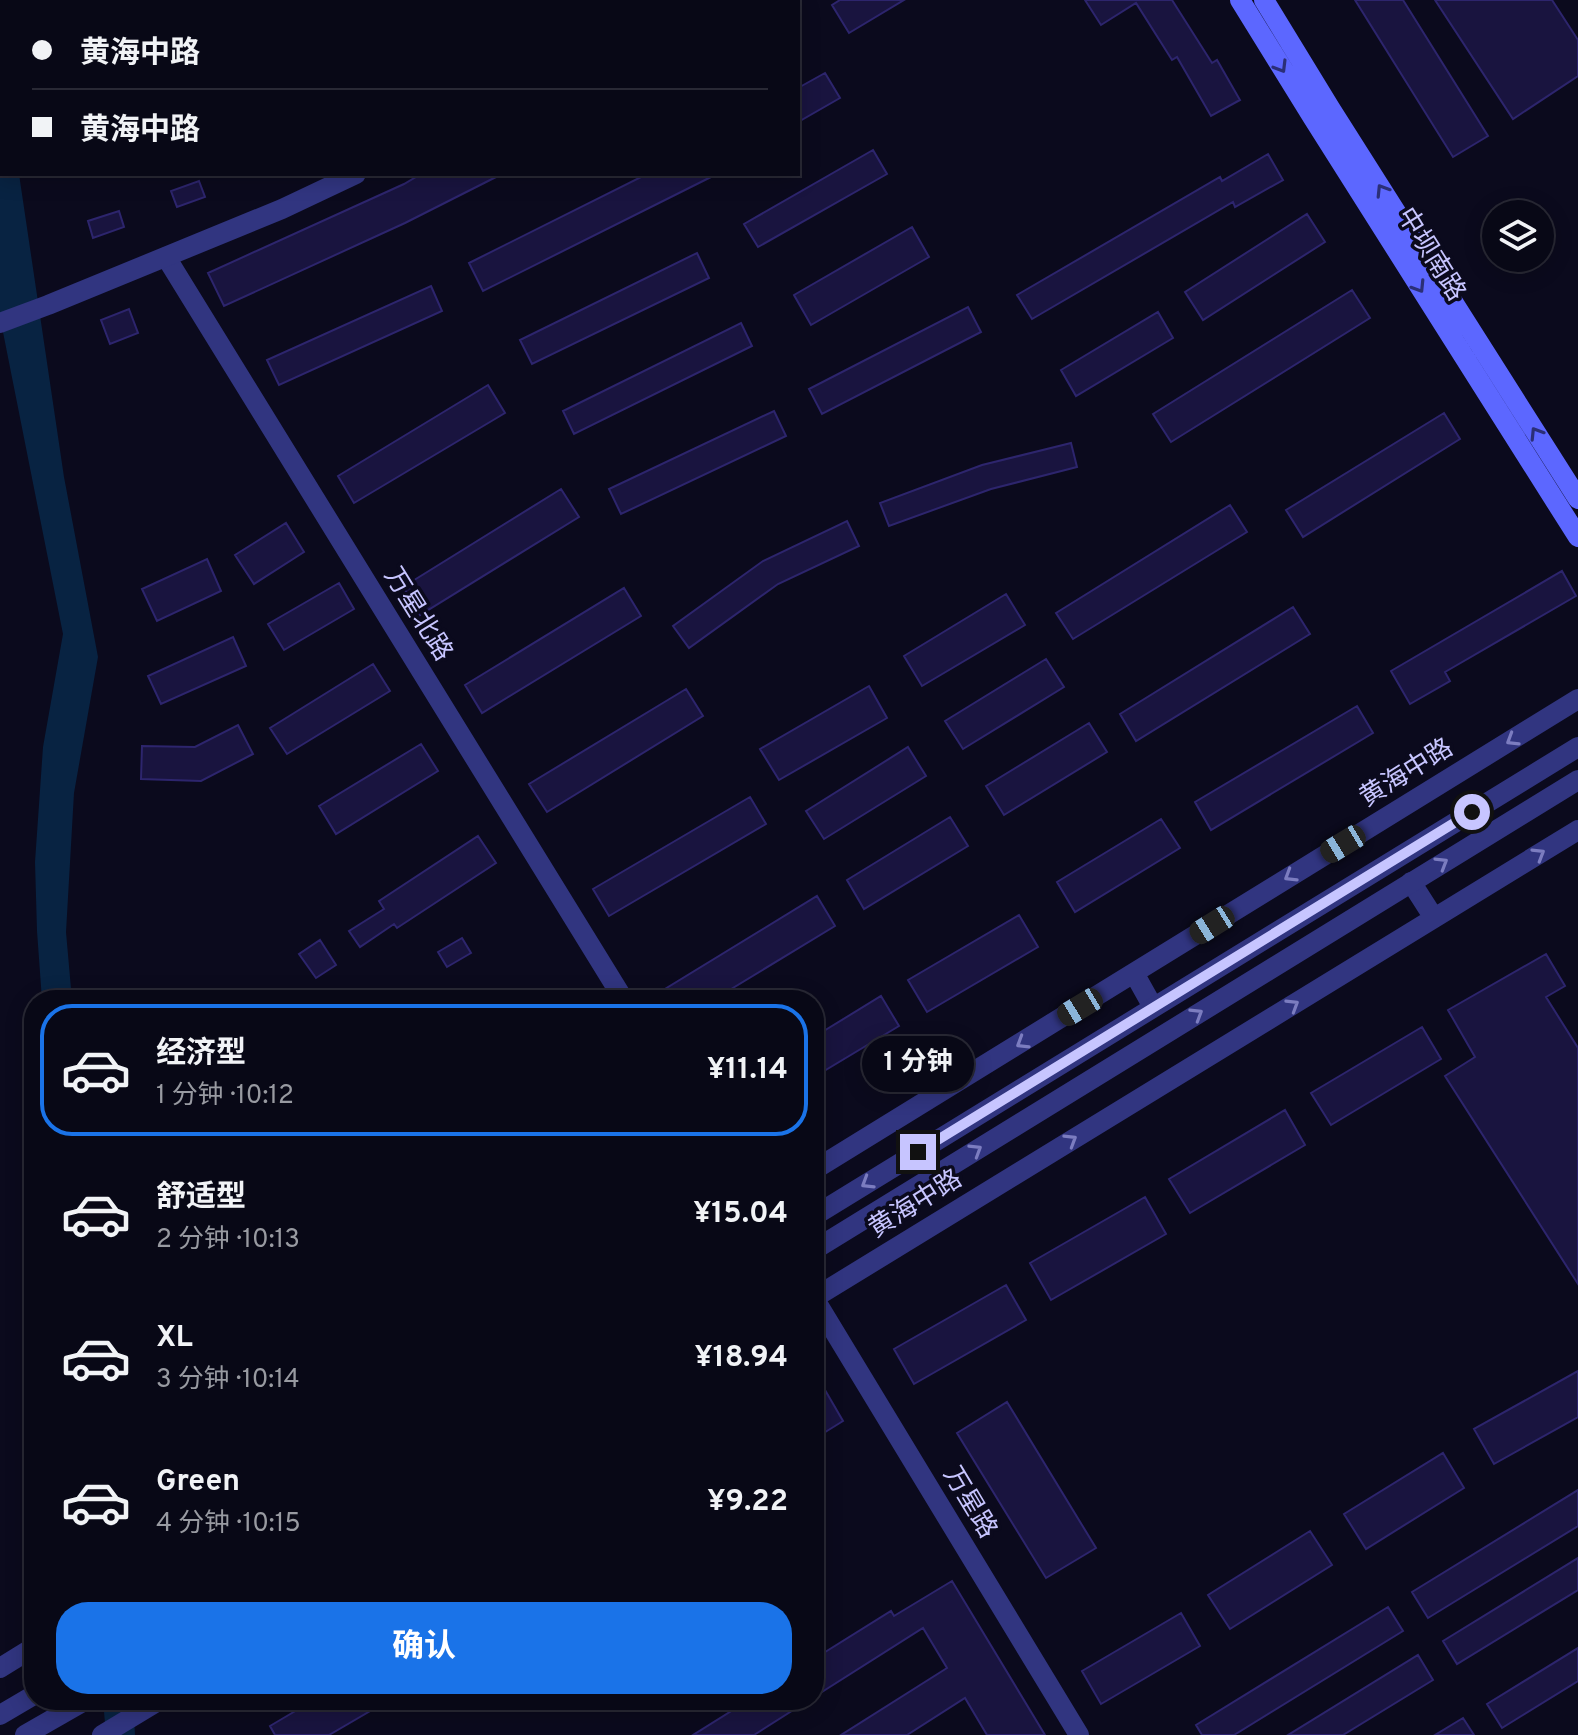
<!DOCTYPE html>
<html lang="zh">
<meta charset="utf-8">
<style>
:root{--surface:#080816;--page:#161623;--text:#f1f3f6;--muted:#989aa1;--line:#292935;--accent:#1a73e8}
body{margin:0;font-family:Overpass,"Noto Sans SC",sans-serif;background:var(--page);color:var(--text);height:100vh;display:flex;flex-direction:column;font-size:30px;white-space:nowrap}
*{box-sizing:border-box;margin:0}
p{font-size:26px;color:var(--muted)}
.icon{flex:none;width:44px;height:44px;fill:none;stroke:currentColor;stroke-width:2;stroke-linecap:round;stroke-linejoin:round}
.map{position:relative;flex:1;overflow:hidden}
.sheet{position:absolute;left:24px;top:990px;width:800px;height:720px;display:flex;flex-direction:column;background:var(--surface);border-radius:32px;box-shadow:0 4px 20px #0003,0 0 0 2px var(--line)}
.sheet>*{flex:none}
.top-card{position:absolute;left:0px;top:0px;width:800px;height:176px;box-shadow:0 4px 20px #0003,0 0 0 2px var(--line);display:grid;align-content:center;height:176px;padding:0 32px;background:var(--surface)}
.buttons{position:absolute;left:1482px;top:200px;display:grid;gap:16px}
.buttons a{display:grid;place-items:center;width:72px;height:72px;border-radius:50%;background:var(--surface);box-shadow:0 4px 20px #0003,0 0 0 2px var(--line);font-size:40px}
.end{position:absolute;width:36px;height:36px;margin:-18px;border:10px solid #c7c5ff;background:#111;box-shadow:0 0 0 4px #111}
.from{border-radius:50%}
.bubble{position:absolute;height:56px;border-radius:28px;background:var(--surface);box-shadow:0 4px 20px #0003,0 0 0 2px var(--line);font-size:26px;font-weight:700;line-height:56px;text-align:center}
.car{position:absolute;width:24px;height:48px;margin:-24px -12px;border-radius:10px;box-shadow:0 0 6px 2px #0007;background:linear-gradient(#222 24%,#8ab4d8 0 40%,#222 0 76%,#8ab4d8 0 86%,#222 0)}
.top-card b{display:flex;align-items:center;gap:28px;height:76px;font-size:30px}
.top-card b+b{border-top:2px solid var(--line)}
.top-card i{width:20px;height:20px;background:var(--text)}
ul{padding:14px 0 0;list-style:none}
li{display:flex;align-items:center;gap:24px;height:132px;margin:0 16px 12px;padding:0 16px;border:4px solid transparent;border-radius:32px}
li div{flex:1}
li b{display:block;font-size:30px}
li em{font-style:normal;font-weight:700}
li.selected{border-color:var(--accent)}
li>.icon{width:72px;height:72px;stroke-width:1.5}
.primary-button{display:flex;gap:16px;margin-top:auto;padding:16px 32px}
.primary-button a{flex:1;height:92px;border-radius:32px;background:var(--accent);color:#fff;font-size:32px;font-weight:700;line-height:92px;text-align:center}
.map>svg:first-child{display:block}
.water{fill:#082342}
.building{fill:#19143f;stroke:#2d256d;stroke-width:2}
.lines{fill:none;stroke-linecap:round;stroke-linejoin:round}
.minor{stroke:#313580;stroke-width:20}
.tertiary{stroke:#313580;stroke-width:20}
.secondary{stroke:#5c67ff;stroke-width:20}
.oneway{stroke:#2b2f77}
.oneway2{stroke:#7c7dc0}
.route{stroke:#c7c5ff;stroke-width:10}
.labels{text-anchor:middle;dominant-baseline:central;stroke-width:7;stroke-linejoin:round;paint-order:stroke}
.street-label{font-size:26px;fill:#c7c5ff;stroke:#0b0a1d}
</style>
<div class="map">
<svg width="1578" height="1735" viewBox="0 0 1578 1735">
<rect width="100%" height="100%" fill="#0b0a1d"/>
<path class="water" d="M0,65L2,71V174H19L64,477L98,657L74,793L66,932L72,1000H42L37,931L35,862L43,747L63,634L0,317Z
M103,1700H133L135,1735H106Z"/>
<path class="building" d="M840,0H904L849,33L832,5Z
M1085,0H1172L1212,63L1217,60L1240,100L1211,116L1177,57L1172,60L1136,3L1101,25Z
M1355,0H1403L1488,136L1453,157Z
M1435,0H1552L1578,40V76L1513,119Z
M825,73L840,98L798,122V88Z
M873,150L887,174L758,247L744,224Z
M1268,154L1283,180L1235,207L1233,202L1032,319L1017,295L1220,177L1222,181Z
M421,174H502L405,223L224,306L208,273L404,184Z
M647,174H717L483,291L469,263Z
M199,181L205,197L177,207L171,191Z
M119,211L124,227L93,238L88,221Z
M1307,214L1325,242L1203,320L1185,292Z
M912,227L929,257L811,325L794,295Z
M697,253L709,278L532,364L520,340Z
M431,286L442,311L279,385L267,360Z
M1352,290L1370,318L1171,442L1153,414Z
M968,307L981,332L822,414L809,389Z
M129,309L138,333L110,344L101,320Z
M1158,312L1173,338L1076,396L1061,370Z
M741,323L752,346L574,434L563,411Z
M488,385L505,413L354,503L338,476Z
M774,411L786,436L621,514L609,489Z
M1444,413L1460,439L1303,537L1286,510Z
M1071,443L1077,467L991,489L889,526L880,503L982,465Z
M561,489L579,517L420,615L403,587Z
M1230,505L1247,532L1073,639L1056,613Z
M847,521L859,546L778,584L689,648L673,626L763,561Z
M286,523L304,552L254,584L235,555Z
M207,559L221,591L157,621L142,589Z
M1562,571L1576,596L1445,672L1450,681L1410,704L1391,671Z
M339,583L354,609L284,650L268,624Z
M624,588L641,616L482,713L465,685Z
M1006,594L1025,625L922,686L904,656Z
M1293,607L1310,634L1136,741L1120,714Z
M233,637L246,666L161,704L148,676Z
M1046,659L1064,687L963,749L945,721Z
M373,664L390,691L287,754L270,728Z
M869,686L887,718L779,780L760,749Z
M686,689L703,716L547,812L529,784Z
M1357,706L1373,733L1211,830L1195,802Z
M1089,723L1107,752L1004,815L986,786Z
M238,725L253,754L201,781L141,779L142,746L195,747Z
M421,744L438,771L336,834L319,806Z
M908,747L926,776L824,839L806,811Z
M750,797L766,824L609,916L593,889Z
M950,817L968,846L864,909L847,880Z
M1161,819L1180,848L1075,912L1057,882Z
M478,836L496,863L397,928L394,924L360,947L349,931L384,909L379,901Z
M817,896L835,926L713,1000H647Z
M1019,915L1038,947L927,1012L908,980Z
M462,938L471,953L447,967L438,952Z
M320,940L336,965L316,978L299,954Z
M1546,954L1565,986L1546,997L1578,1048V1284L1445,1076L1475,1057L1448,1010Z
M881,996L899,1026L814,1077V1037Z
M1422,1027L1441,1059L1331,1125L1311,1093Z
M1285,1110L1305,1145L1190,1213L1169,1179Z
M1145,1197L1166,1234L1051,1300L1030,1263Z
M1006,1285L1026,1320L914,1384L894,1349Z
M1578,1371V1417L1494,1464L1474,1429Z
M825,1390L843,1421L814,1439V1396Z
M1007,1402L1096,1548L1046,1578L957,1433Z
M1443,1453L1464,1488L1366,1549L1344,1514Z
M1578,1490V1526L1428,1618L1412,1592Z
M1310,1531L1332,1565L1230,1629L1208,1595Z
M1578,1558V1590L1457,1664L1443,1641Z
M952,1581L1045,1735H987L965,1698L907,1735H841L947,1668L923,1628L814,1697V1659L891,1611L894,1616Z
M1388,1607L1403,1631L1234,1735H1202L1196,1725Z
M1181,1613L1200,1646L1101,1704L1082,1671Z
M1578,1648V1681L1502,1728L1487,1704Z
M1418,1655L1433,1680L1343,1735H1288Z
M314,1700H389L329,1735H275L270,1726Z
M749,1700H809L754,1735H693Z
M1463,1718L1474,1735H1435Z"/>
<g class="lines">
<path class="minor" d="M166,257L624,1000
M1411,882L1434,918
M1134,973L1153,1007
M814,1170L1578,699
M814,1298L1578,830
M0,1668L34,1647
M102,1735L160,1700"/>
<path class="tertiary" d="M683,2L686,0
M0,323L48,305L282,209L356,174
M814,1216L1578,747
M814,1250L1578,780
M814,1298L1079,1735
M0,1715L34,1695
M25,1735L86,1700"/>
<path class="secondary" d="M1240,0L1313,118L1578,537
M1264,0L1330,108L1578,499"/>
</g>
<defs><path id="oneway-chevron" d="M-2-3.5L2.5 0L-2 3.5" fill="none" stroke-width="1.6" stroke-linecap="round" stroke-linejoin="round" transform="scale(2)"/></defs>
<g class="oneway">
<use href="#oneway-chevron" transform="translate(1281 67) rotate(59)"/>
<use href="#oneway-chevron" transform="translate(1382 190) rotate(-122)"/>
<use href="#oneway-chevron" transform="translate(1419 287) rotate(58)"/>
<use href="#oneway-chevron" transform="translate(1536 433) rotate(-122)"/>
</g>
<g class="oneway2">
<use href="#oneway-chevron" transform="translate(1512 740) rotate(148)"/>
<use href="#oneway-chevron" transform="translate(1539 854) rotate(-31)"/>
<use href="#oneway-chevron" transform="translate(1442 863) rotate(-31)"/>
<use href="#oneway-chevron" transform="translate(1290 876) rotate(148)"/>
<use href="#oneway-chevron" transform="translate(1293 1005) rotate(-32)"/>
<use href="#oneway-chevron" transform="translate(1197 1014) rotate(-32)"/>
<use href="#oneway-chevron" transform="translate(1022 1043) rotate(148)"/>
<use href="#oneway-chevron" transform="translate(1071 1140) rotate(-32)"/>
<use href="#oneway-chevron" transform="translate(976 1150) rotate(-32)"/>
<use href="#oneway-chevron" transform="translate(867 1183) rotate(148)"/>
</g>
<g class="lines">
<path class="route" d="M918,1152L1472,812"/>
</g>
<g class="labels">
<g class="street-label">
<text transform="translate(1430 255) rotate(58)">中坝南路</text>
<text transform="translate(417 615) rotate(58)">万星北路</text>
<text transform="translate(1407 774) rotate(-32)">黄海中路</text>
<text transform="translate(916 1205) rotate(-32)">黄海中路</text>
<text transform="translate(969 1503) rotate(59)">万星路</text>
</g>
</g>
</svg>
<div class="buttons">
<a><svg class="icon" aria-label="layers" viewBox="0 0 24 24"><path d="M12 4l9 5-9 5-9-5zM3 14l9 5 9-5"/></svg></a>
</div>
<i class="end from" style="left:1472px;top:812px"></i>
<i class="end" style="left:918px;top:1152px"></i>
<div class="bubble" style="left:862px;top:1036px;width:112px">1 分钟</div>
<i class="car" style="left:1343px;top:844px;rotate:239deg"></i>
<i class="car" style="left:1212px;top:925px;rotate:238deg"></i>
<i class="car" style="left:1080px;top:1007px;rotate:239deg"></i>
<div class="top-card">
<b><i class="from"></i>黄海中路</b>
<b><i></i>黄海中路</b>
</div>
<section class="sheet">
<ul>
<li class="selected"><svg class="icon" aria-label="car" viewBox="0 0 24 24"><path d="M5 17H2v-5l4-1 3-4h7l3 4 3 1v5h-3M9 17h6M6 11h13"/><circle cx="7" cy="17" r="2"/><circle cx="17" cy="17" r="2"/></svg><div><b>经济型</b><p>1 分钟 · 10:12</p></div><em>¥11.14</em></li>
<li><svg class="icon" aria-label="car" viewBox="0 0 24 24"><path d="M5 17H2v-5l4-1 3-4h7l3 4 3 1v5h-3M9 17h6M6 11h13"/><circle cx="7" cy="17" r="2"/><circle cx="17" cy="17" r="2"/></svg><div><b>舒适型</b><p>2 分钟 · 10:13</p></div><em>¥15.04</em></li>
<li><svg class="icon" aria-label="car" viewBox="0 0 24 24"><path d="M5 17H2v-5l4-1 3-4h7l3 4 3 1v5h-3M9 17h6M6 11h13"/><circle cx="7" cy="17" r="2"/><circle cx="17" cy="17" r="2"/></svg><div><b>XL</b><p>3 分钟 · 10:14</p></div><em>¥18.94</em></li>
<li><svg class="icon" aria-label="car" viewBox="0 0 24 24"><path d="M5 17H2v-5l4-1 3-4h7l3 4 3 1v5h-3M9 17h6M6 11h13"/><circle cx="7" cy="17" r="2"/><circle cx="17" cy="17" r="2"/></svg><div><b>Green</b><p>4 分钟 · 10:15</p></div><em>¥9.22</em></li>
</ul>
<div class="primary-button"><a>确认</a></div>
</section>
</div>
